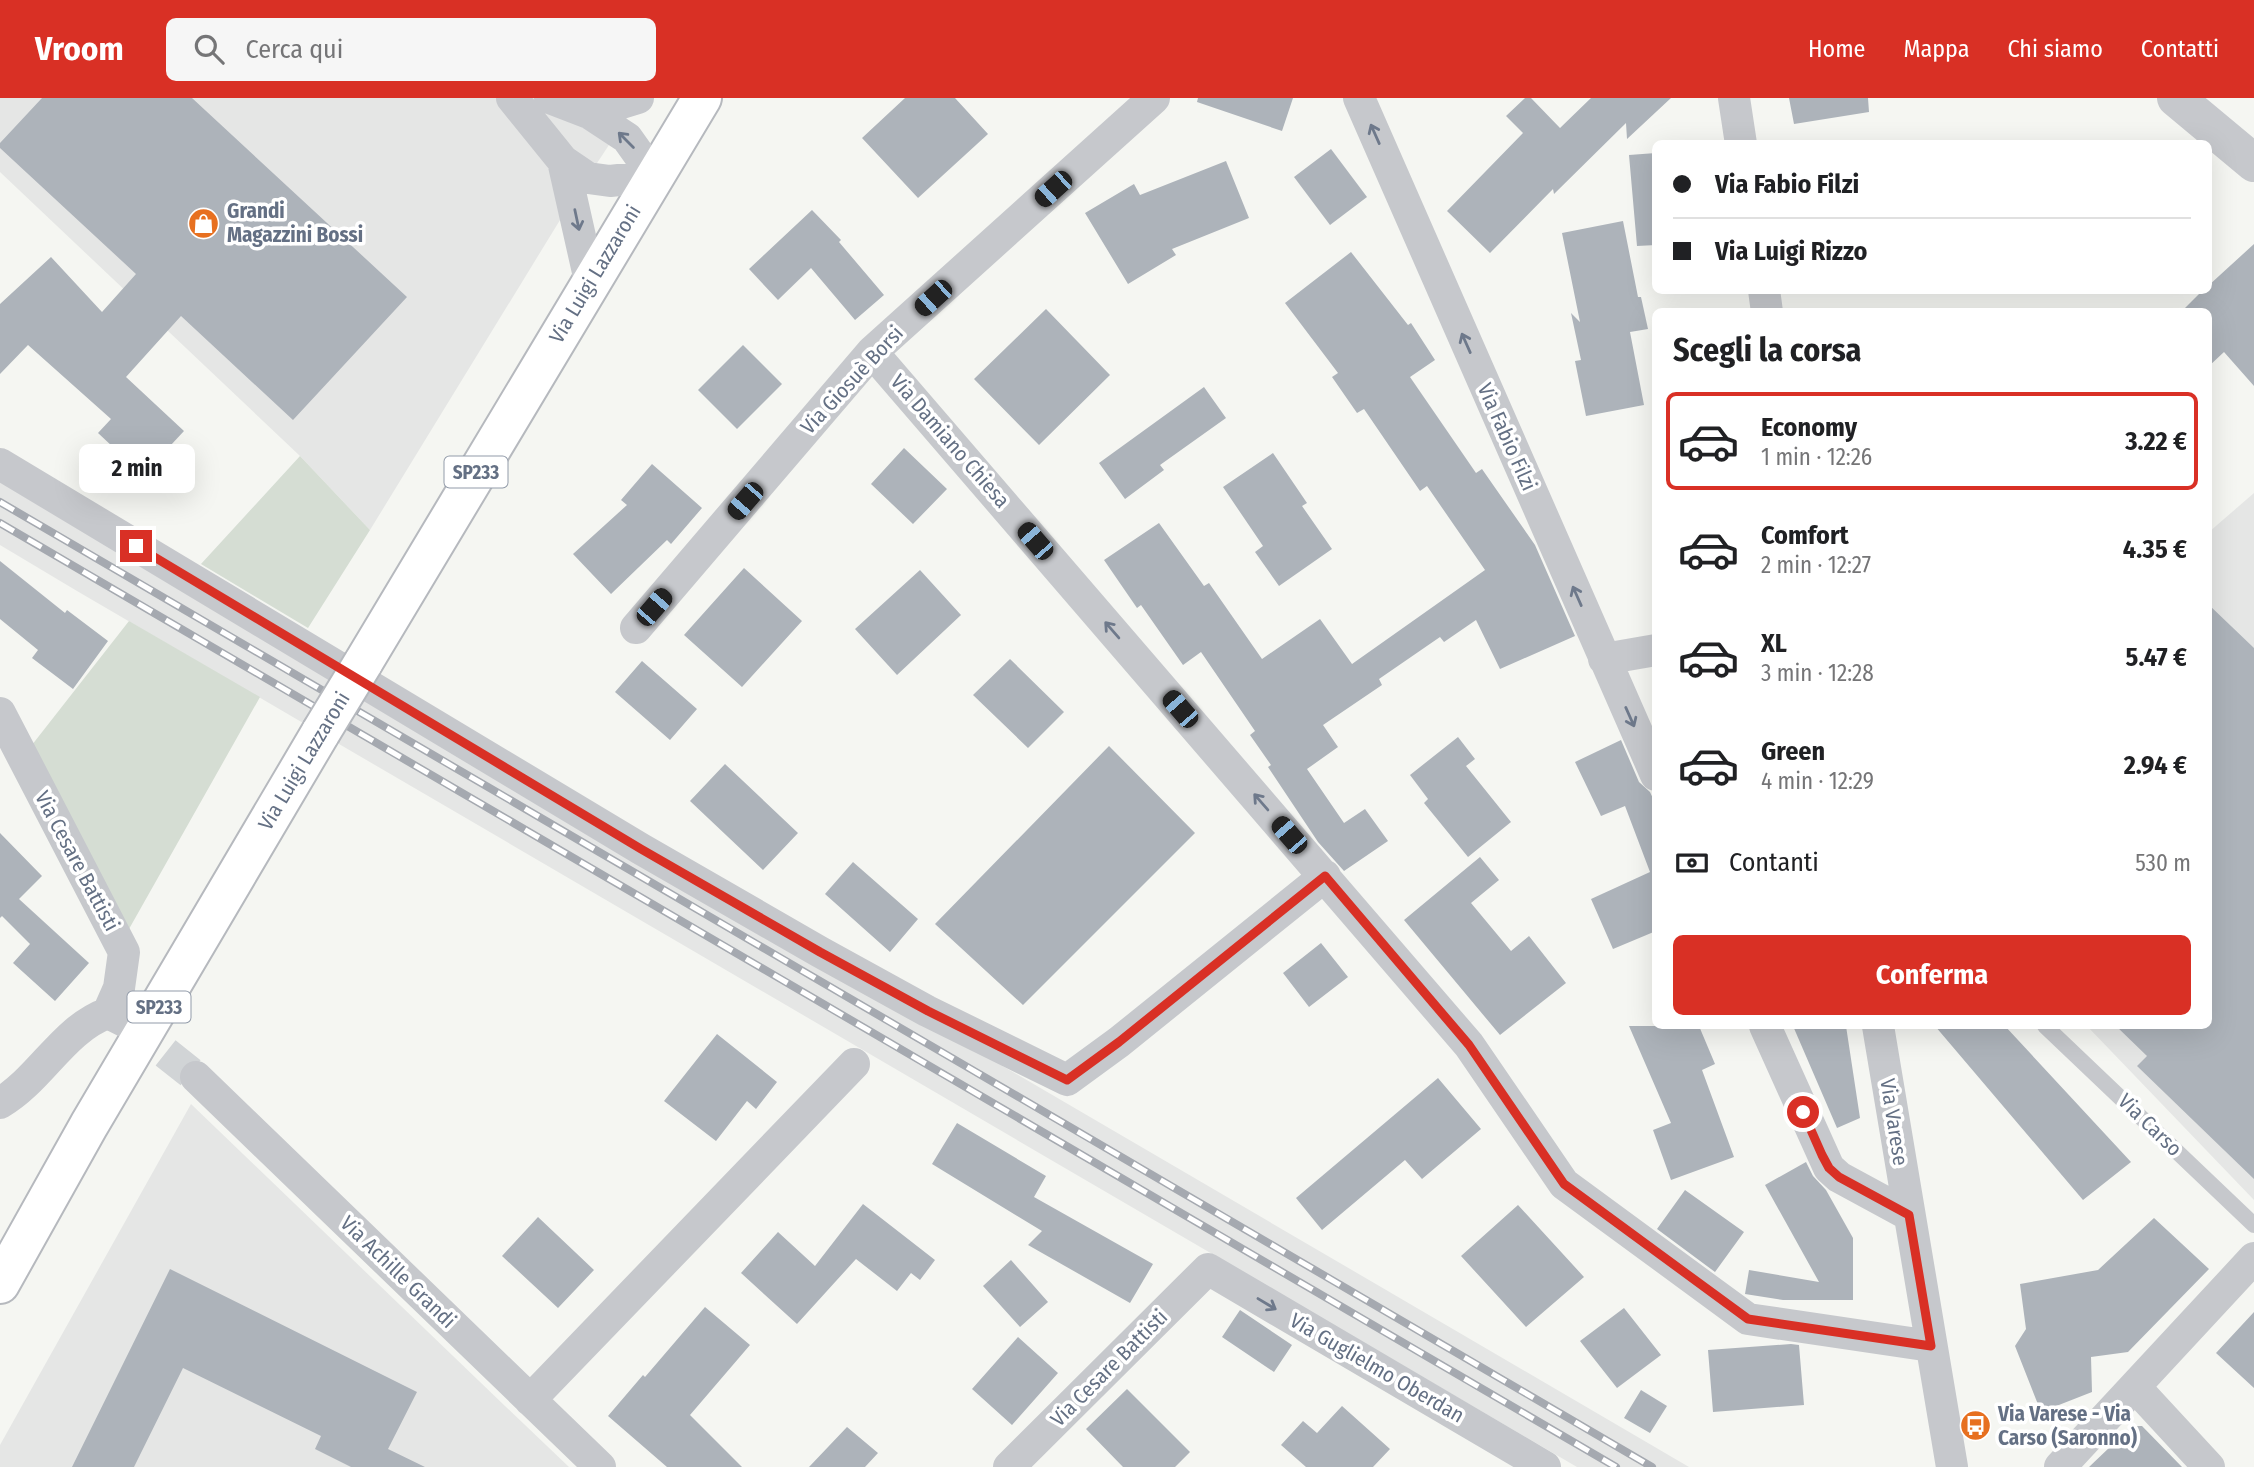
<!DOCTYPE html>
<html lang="it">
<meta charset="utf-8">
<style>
:root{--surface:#fff;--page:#f6f6f6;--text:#202124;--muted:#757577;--line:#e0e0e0;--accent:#d93025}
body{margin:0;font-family:"Fira Sans Condensed",sans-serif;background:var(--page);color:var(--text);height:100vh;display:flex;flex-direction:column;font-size:26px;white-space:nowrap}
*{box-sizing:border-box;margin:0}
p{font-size:23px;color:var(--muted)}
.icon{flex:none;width:38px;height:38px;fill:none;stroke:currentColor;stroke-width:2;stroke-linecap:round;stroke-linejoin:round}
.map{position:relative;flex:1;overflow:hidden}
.drawer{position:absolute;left:1652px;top:210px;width:560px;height:721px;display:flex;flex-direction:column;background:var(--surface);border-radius:10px;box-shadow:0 7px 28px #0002}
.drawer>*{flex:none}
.banner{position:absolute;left:1652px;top:42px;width:560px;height:154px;border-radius:10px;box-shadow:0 7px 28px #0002;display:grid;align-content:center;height:154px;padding:0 21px;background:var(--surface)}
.end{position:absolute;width:32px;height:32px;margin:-16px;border:9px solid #d93025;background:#fff;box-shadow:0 0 0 4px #fff}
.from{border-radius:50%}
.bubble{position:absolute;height:49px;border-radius:10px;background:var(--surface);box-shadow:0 7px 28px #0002;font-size:23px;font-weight:700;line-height:49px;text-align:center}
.car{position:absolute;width:21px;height:42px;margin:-21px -10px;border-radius:9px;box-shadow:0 0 5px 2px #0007;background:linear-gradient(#222 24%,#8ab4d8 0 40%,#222 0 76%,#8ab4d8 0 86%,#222 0)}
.banner b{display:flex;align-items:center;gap:24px;height:66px;font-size:26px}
.banner b+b{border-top:2px solid var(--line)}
.banner i{width:18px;height:18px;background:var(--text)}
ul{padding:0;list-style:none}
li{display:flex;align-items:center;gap:21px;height:98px;margin:0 14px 10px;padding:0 7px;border:4px solid transparent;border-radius:10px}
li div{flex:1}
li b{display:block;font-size:26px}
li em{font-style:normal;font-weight:700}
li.current{border-color:var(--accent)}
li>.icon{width:63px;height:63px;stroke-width:1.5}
h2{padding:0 21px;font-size:32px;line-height:84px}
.pay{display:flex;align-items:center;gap:18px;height:77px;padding:0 21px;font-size:26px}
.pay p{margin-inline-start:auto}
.cta{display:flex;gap:14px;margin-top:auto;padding:14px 21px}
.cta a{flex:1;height:80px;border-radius:10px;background:var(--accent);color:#fff;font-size:28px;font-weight:700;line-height:80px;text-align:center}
header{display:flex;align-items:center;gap:42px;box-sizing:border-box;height:98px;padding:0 35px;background:var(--accent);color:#fff}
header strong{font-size:33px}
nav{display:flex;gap:38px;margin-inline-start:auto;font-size:24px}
.search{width:490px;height:63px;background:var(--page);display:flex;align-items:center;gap:18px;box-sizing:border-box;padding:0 24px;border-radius:10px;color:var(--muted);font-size:26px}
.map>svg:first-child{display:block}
.built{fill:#e5e6e5}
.green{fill:#d5ddd3}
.building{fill:#adb3ba}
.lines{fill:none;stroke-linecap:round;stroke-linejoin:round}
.minor-tunnel{stroke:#d1d4d6;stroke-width:32;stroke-dasharray:32 16;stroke-linecap:butt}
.primary-casing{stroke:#b6b9be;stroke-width:42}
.service{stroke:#c6c8cc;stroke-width:16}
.minor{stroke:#c6c8cc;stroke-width:32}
.tertiary{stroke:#c6c8cc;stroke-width:38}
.primary{stroke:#fff;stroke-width:38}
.rail-casing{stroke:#a5a9b0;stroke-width:8}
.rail{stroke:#fff;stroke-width:5;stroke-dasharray:16;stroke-linecap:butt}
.primary-bridge-casing{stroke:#b6b9be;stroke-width:42;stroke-linecap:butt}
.primary-bridge{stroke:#fff;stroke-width:38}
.oneway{stroke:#6e798b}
.route{stroke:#d93025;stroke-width:9}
.labels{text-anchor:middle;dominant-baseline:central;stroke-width:7;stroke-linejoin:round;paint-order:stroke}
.shield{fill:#fff;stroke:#929ba9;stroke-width:2}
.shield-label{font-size:19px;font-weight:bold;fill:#647084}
.poi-label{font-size:21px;font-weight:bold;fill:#647084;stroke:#fff;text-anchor:start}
.street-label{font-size:21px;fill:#647084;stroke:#fff}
</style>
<header>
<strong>Vroom</strong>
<div class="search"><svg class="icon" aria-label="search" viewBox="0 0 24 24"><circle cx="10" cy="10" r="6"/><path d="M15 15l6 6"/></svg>Cerca qui</div>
<nav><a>Home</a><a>Mappa</a><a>Chi siamo</a><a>Contatti</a></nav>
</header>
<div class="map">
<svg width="2254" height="1369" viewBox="0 0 2254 1369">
<rect width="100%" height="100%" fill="#f5f6f2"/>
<path class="built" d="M0,0H640L568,109L370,432L300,358L0,74Z
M0,382L1689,1369H1577L77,493L0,447Z
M2254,395V1102L2087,928H2208L2209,434Z
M191,1006L505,1308L569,1369H0V1347Z"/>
<path class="green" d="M300,358L370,432L308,530L201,466Z
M129,523L260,599L129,831L28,652Z"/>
<path class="building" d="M42,0H192L407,199L293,322L181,218L126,279L184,333L143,377L98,335L111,321L28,247L0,276V206L51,159L102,214L136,176L0,50V45Z
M905,0H955L988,36L918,100L862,40Z
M1198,0H1293L1282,33L1197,4Z
M1525,0H1531L1560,30L1591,0H1671L1627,41L1626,25L1554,96L1553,91L1490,155L1447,113L1523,35L1506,18Z
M1789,0H1868L1869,14L1794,26Z
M1331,51L1367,99L1330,127L1294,79Z
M1656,55V147L1637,148L1629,57Z
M1226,63L1249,120L1172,151L1176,157L1128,186L1085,115L1134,86L1140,97Z
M812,112L841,142L839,144L884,197L855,222L811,170L778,202L749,171Z
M1623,123L1638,199H1641L1648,231L1630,234L1644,307L1586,318L1575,263L1581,262L1571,215L1580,224L1562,135Z
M2254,146V288L2224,254L2208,269V214H2181L2203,192H2208V188Z
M1351,154L1408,227L1411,225L1435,262L1410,279L1476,375L1482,371L1535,447L1575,538L1500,571L1476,522L1444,544L1440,539L1379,581L1382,587L1323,627L1338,649L1307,671L1344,725L1365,711L1388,743L1344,773L1318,744L1268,669L1271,667L1250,637L1255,633L1201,554L1183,567L1141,507L1137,510L1104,462L1159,425L1204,488L1209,485L1262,561L1320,521L1352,566L1485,472L1427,388L1420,393L1364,311L1357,315L1332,279L1338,275L1285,205Z
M1046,211L1110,277L1039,347L974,281Z
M743,247L782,286L737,331L698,292Z
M1204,289L1226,320L1160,367L1164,372L1125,401L1099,365Z
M904,350L947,391L913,426L871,386Z
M1273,355L1307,405L1302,408L1332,451L1279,488L1255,454L1263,448L1223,389Z
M652,366L702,410L671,446L667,442L611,496L573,456L627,407L621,402Z
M0,463L65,515L67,512L108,543L73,591L32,560L38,552L0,521Z
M744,470L802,523L742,589L684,537Z
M920,472L961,517L897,577L855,531Z
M2208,506L2254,550V1081L2137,968L2147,958L2116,928H2208Z
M1010,561L1064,614L1028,650L973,597Z
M642,563L697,611L670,642L615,594Z
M1458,639L1475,661L1466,668L1511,724L1468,759L1424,705L1428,701L1410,677Z
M1621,642L1639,684L1650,694L1656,707V833L1613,851L1591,801L1650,774L1625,708L1601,718L1575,664Z
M1109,648L1195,735L1023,907L935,826Z
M725,666L798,735L763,772L690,703Z
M0,735L42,778L19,801L89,865L55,903L13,865L30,846L2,818L0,820Z
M1480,759L1499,782L1471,805L1511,853L1529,838L1566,885L1500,937L1404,822Z
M853,764L918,821L890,854L825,796Z
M1321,845L1348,879L1309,909L1283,875Z
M1629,928H1699L1715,966L1702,972L1734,1059L1671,1082L1653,1032L1671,1025Z
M1793,928H1846L1860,1020L1837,1030Z
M1935,928H2005L2131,1064L2083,1102Z
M717,936L777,984L756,1011L747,1003L716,1043L664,1003Z
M1438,980L1481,1031L1422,1081L1405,1062L1322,1132L1296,1100Z
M957,1025L1046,1078L1034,1099L1153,1166L1130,1205L1028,1147L1042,1133L932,1066Z
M1806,1064L1813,1078L1826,1092L1853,1140V1202H1783L1745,1196L1749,1172L1819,1184L1765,1087Z
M1685,1092L1744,1134L1715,1174L1657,1131Z
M863,1106L935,1162L920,1182L911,1175L897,1193L856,1161L797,1226L741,1175L778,1134L815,1168Z
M1518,1107L1584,1179L1526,1229L1461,1158Z
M538,1119L594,1172L558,1210L502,1158Z
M2154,1120L2209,1171L2128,1254L2091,1259L2092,1294L2041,1314L2015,1248L2026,1231L2020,1186L2098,1172Z
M1011,1162L1048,1204L1020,1229L983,1188Z
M170,1171L417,1294L388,1351L425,1369H351L315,1351L321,1338L183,1270L134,1369H72Z
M705,1209L750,1247L690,1317L742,1369H667L608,1318L643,1277L645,1279Z
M1624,1210L1661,1257L1617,1290L1580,1243Z
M1240,1212L1292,1247L1274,1274L1222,1239Z
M2254,1214V1290L2216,1255Z
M1018,1239L1058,1275L1012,1327L972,1291Z
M1791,1246L1799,1247L1804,1307L1713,1314L1708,1252Z
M1127,1291L1190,1354L1175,1369H1123L1086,1331Z
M1641,1292L1667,1308L1650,1335L1624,1320Z
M1342,1308L1390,1351L1373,1369H1306L1281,1347L1303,1323L1317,1335Z
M2132,1328H2142L2182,1369H2089Z
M847,1329L878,1355L865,1369H809Z"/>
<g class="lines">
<path class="minor-tunnel" d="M128,925L196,979"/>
<defs>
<path id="primary" d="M363,565L702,0
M0,1186L89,1027L321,634"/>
</defs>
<use href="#primary" class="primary-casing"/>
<path class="service" d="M2045,928L2254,1127"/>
<path class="minor" d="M512,0L563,63L590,183
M550,0L589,15L638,0
M1359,0L1656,677
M1734,0L1741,46
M563,63L588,80L610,83L654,78L627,40L589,15
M1764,192L1767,214
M872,254L1469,947L1564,1086L1748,1221L1931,1248
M0,366L641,751L820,854L927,913L1067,982L1119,944L1325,778
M636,530L872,254L1154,0
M1604,561L1656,552
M0,615L124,854L119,890L108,915
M1765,928L1829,1070L1839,1079L1909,1117
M1878,928L1952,1369
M196,979L600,1369
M0,1005C41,981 63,931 108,915L126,924
M2135,1289L2209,1369
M530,1302L854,966
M1009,1369L1208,1171L1545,1369
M2060,1369L2254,1160"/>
<path class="tertiary" d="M2176,0L2254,65"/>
<use href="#primary" class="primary"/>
<defs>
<path id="rail" d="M0,404L1652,1369
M0,425L1616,1369"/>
</defs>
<use href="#rail" class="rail-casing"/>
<use href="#rail" class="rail"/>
<defs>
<path id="primary-bridge" d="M321,634L363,565"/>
</defs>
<use href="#primary-bridge" class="primary-bridge-casing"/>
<use href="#primary-bridge" class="primary-bridge"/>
</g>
<defs><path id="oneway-shaft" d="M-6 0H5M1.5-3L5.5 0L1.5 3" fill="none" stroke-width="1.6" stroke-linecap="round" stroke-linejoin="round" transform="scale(1.75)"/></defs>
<g class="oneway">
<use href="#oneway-shaft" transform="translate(1375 36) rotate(-114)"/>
<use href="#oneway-shaft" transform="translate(626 42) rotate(-135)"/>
<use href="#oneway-shaft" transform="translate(577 122) rotate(78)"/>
<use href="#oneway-shaft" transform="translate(1466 245) rotate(-114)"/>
<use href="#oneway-shaft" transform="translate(1577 498) rotate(-114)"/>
<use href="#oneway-shaft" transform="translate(1112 532) rotate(-131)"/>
<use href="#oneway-shaft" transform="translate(1630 619) rotate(66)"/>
<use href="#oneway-shaft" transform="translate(1261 704) rotate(-131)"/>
<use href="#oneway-shaft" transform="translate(1267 1206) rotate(31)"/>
</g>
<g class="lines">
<path class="route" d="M136,448L641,751L820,854L928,913L1067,982L1119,944L1325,778L1469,947L1564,1086L1748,1221L1931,1248L1909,1117L1839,1079L1829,1070L1822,1057L1803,1014"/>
</g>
<defs>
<symbol id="shop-disc" viewBox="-11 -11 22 22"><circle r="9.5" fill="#e77020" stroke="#fff"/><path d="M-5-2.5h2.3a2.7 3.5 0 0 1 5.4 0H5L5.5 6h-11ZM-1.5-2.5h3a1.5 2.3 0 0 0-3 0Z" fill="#fff"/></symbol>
<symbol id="bus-disc" viewBox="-11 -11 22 22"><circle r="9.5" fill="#e77020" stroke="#fff"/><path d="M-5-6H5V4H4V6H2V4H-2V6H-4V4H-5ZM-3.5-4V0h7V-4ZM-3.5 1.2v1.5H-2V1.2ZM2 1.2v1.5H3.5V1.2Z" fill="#fff"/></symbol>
</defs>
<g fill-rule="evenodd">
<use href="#shop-disc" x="186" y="108" width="35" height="35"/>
<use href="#bus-disc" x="1958" y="1310" width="35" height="35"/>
</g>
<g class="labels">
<g class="shield">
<rect x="444.5" y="358.5" width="63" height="31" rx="5"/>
<rect x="127.5" y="893.5" width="63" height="31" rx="5"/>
</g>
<g class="shield-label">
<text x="476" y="374">SP233</text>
<text x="159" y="909">SP233</text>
</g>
<g class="poi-label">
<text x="227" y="113">Grandi<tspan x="227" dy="24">Magazzini Bossi</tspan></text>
<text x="1998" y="1316">Via Varese - Via<tspan x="1998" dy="24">Carso (Saronno)</tspan></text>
</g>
<g class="street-label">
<text transform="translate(595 176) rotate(-59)">Via Luigi Lazzaroni</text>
<text transform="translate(852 282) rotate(-47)">Via Giosuè Borsi</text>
<text transform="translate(1507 339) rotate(66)">Via Fabio Filzi</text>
<text transform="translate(950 343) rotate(49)">Via Damiano Chiesa</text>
<text transform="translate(304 663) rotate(-59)">Via Luigi Lazzaroni</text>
<text transform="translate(77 763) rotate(62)">Via Cesare Battisti</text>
<text transform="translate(1894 1024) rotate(81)">Via Varese</text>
<text transform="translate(2150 1027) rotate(44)">Via Carso</text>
<text transform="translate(398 1174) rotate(44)">Via Achille Grandi</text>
<text transform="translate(1109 1270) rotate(-45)">Via Cesare Battisti</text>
<text transform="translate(1377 1270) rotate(30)">Via Guglielmo Oberdan</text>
</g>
</g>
</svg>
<i class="end from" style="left:1803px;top:1014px"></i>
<i class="end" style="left:136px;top:448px"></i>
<div class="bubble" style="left:79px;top:346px;width:116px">2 min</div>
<i class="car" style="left:1053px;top:91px;rotate:228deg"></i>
<i class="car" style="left:933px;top:200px;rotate:228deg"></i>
<i class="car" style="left:745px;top:403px;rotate:221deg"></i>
<i class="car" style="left:1035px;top:443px;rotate:319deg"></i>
<i class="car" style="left:654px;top:509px;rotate:41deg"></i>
<i class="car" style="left:1180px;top:611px;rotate:319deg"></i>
<i class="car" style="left:1289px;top:737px;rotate:319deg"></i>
<div class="banner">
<b><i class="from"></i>Via Fabio Filzi</b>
<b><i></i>Via Luigi Rizzo</b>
</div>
<section class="drawer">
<h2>Scegli la corsa</h2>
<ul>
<li class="current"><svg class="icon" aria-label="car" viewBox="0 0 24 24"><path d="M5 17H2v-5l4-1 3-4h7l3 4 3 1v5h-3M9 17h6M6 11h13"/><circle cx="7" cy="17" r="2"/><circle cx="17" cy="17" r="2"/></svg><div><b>Economy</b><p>1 min · 12:26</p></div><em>3.22 €</em></li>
<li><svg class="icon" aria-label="car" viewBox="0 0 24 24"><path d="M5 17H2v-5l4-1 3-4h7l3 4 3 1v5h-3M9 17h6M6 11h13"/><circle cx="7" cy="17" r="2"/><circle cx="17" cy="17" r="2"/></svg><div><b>Comfort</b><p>2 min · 12:27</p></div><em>4.35 €</em></li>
<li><svg class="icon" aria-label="car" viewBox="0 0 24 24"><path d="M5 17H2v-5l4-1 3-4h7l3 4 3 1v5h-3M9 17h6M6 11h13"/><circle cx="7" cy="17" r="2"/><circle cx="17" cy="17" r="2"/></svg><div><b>XL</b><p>3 min · 12:28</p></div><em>5.47 €</em></li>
<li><svg class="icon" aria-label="car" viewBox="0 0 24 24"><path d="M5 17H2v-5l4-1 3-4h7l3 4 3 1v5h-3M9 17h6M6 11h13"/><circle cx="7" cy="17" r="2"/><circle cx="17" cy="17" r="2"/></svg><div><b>Green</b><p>4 min · 12:29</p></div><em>2.94 €</em></li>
</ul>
<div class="pay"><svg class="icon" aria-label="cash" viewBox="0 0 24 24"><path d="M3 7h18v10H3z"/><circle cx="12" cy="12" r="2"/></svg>Contanti<p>530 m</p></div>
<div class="cta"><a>Conferma</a></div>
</section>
</div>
